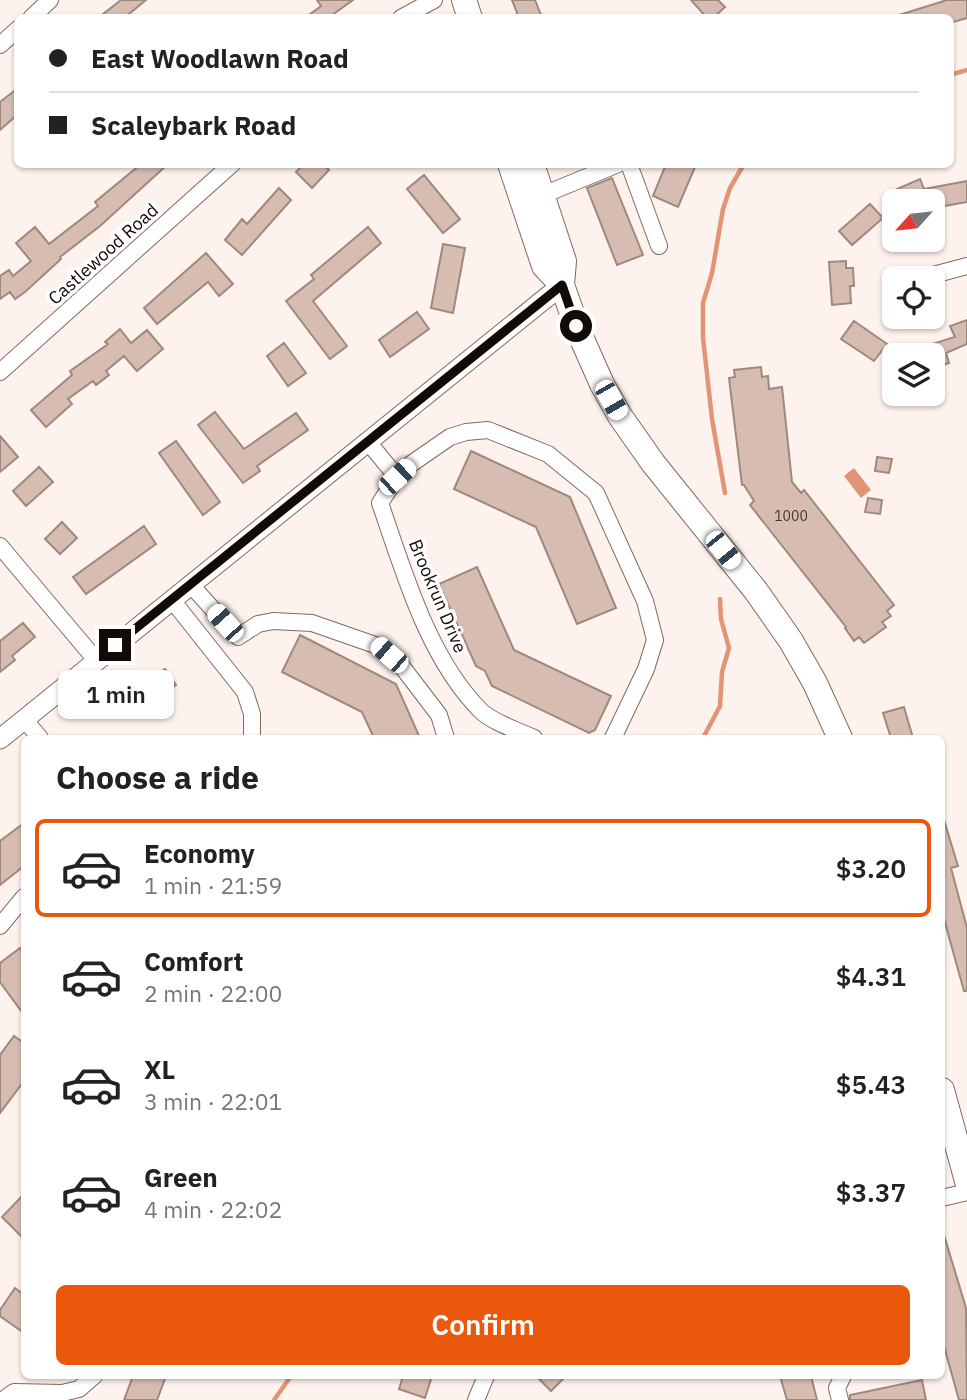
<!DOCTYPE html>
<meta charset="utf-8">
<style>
:root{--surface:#fff;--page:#f2f2f2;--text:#222;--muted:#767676;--line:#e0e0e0;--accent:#ea580c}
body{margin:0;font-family:"IBM Plex Sans",sans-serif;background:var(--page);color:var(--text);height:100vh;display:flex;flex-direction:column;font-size:26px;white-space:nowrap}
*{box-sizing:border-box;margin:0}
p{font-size:23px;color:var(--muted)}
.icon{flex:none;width:38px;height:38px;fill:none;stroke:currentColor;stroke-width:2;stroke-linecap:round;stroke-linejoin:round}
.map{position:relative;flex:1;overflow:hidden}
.sheet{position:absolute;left:21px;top:735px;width:924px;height:644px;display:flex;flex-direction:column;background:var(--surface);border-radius:10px;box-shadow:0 2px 5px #0004}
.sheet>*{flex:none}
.hud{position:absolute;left:14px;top:14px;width:940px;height:154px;border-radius:10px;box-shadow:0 2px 5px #0004;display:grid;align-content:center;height:154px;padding:0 35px;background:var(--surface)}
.needle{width:46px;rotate:243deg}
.tools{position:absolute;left:882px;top:189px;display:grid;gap:14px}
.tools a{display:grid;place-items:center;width:63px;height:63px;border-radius:10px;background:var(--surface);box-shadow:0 2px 5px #0004;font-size:35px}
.end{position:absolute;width:32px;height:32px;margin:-16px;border:9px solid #120a07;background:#fff;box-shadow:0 0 0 4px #fff}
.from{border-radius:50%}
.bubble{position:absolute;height:49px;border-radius:10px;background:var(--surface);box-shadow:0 2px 5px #0004;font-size:23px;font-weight:600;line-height:49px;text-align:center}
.car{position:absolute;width:21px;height:42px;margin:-21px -10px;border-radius:9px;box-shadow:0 0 5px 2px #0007;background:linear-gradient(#fff 24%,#345 0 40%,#fff 0 76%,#345 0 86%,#fff 0)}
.hud b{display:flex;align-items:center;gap:24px;height:66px;font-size:26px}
.hud b+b{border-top:2px solid var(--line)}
.hud i{width:18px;height:18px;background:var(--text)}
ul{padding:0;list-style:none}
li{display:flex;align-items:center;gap:21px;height:98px;margin:0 14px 10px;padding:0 21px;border:4px solid transparent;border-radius:10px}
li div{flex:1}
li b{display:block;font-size:26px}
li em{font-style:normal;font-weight:600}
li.active{border-color:var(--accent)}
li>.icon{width:63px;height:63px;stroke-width:1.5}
h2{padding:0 35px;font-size:32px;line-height:84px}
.button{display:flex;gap:14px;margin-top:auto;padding:14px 35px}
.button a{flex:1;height:80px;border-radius:10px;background:var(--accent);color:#fff;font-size:28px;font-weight:600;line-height:80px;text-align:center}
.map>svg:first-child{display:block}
.water{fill:#e19576}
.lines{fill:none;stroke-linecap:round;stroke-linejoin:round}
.stream{stroke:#e19576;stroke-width:4.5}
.building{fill:#d7bcb2;stroke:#a1887e;stroke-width:2}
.minor-casing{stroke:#816960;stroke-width:18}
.tertiary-casing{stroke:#816960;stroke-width:21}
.primary-casing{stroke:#816960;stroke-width:26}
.minor{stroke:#fff;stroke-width:16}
.tertiary{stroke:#fff;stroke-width:19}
.primary{stroke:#fff;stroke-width:24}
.route{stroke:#120a07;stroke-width:9}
.labels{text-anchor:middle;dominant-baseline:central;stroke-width:7;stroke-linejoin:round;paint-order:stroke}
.number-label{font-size:14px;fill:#433632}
.street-label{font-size:18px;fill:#120a07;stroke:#fff}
</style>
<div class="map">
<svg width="967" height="1400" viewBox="0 0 967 1400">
<rect width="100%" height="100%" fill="#fdf2ed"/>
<path class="water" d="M854,468L871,490L861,498L844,476Z"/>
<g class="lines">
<path class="stream" d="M950,75L967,70
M725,493L712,419L703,338V303L712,273L723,209L730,188L744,164
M703,738L720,706L722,672L729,648L721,619L720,599
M274,1400L291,1376"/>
</g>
<path class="building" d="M121,0H146L124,18H98Z
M317,0H353L328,18H305L321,6Z
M512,0H535L541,15L534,18H519Z
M691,0H718L725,7L713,18H707Z
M947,0H967V18L950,23V18H899V15Z
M18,88V114L0,130V102Z
M141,164H168L100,226L60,257L61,259L25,292L15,299L10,292L0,299V276L9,270L13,276L31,261L16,243L35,227L49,244L98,206L95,202Z
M304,164H324L329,170L312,188L296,172Z
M666,164H688L695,167L678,207L653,196Z
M424,175L460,219L443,233L407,189Z
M612,178L643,255L617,265L587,188Z
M920,179L924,189L967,181V202L933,208V201H903L897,189Z
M279,188L291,200L242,255L225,240L242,219L247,224Z
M870,204L883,218L852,245L839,231Z
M368,227L381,243L313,301L347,346L330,359L286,301L314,279L311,275Z
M443,244L465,248L453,313L431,308Z
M206,253L233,284L219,296L208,282L157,324L144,308Z
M846,261V268H853L854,286H850L851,303L832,305L829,262Z
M417,312L429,329L390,357L379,340Z
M967,320V344L946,353L949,363L933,368V355H904L903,353L955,337L950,326Z
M854,321L887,344L874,361L841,339Z
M120,329L131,343L147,330L163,349L137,371L124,356L106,371L109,375L96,385L93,381L68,399L72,404L46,427L31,410L72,375L70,371L108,344L105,342Z
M284,343L306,373L288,386L267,356Z
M761,367L762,377L768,376L769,389L782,387L792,482L801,493L804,490L894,605L887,611L891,616L882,622L886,627L864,643L859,637L854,641L845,628L846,627L750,505L754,501L744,485H742L729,378L735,377L734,370Z
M215,412L244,449L296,413L308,430L257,466L260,471L243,483L198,425Z
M0,436L18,457L0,472Z
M176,441L220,502L203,515L159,453Z
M471,451L570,497L616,608L577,624L536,527L454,489Z
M877,457L892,459L889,473L875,471Z
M39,467L53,482L26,506L13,491Z
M868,498L882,500L880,514L865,512Z
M62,522L77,538L60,554L45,539Z
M144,526L156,544L86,594L73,577Z
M477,567L514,650L611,696L595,730L589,733L492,686L485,671L476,666L439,584Z
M23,623L35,637L12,656L15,660L0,672V641Z
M300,635L396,684L420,738H374L362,712L282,672Z
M165,669L176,685L156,699L145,683Z
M904,707L913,738H891L883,713Z
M942,820H944L958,866L951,868L967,928V991H964L944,919L942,920Z
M24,823V866L0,885V841Z
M20,948L24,954V1015L0,982V963Z
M14,1036L24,1043V1081L0,1113V1055Z
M24,1194V1239L2,1217Z
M944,1235L966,1308L967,1400H959L942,1339V1236Z
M15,1288L24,1295V1333L0,1316V1310Z
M133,1376H166L157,1400H124Z
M403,1376H432L425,1398L399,1389Z
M536,1376H566L551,1391Z
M780,1376H811L817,1400H787Z
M922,1380L926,1400H850V1395Z"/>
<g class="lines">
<defs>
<path id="minor" d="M31,18L50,0
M401,18L434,0
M0,45L18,29
M629,164L659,246
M543,195L618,164
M922,278L967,266
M0,372L232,164
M368,442L397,477L380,503C404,572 428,658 481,711C492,722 519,731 534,738
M397,477L411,464L450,437L466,432L488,430L548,454L596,493L645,601L655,640L646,669L613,738
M0,546L96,660
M190,584L238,637L258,624L273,621L312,623L378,646L400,664L439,715L446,738
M172,600L245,692L252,714V738
M24,719L40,738
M0,926L24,897
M942,1198L967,1192
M62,1393L79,1389L94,1376
M3,1400L14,1392L62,1393L59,1400
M476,1400L486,1376
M840,1400L837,1388L843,1376"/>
<path id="tertiary" d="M0,739L562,285"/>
<path id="primary" d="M464,0L470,18
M510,164L544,266L562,285
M532,164L564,261L562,285L578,330L602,384L620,416L653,463L756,591L791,641L815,683L840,738
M942,1090L967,1181"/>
</defs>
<use href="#minor" class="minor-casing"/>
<use href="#tertiary" class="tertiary-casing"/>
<use href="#primary" class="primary-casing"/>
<use href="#minor" class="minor"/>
<use href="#tertiary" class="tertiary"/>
<use href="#primary" class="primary"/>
</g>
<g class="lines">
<path class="route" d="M115,645L562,285L576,326"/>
</g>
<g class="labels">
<g class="number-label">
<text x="791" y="516">1000</text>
</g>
<g class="street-label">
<text transform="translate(103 254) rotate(-42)">Castlewood Road</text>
<text transform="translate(438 596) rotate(67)">Brookrun Drive</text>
</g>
</g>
</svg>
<div class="tools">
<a><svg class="needle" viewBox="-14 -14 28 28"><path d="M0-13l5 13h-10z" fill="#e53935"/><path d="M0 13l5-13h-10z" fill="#767676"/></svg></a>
<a><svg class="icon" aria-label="locate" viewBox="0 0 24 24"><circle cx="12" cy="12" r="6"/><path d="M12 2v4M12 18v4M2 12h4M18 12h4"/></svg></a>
<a><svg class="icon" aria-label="layers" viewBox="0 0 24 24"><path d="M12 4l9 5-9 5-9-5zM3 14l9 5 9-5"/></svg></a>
</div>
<i class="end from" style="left:576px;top:326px"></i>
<i class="end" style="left:115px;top:645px"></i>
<div class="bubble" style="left:58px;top:670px;width:116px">1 min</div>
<i class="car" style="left:611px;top:400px;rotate:150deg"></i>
<i class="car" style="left:397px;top:477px;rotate:47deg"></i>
<i class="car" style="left:723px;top:550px;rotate:141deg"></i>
<i class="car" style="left:225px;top:623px;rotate:318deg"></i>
<i class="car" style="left:389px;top:655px;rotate:311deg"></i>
<div class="hud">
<b><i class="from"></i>East Woodlawn Road</b>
<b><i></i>Scaleybark Road</b>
</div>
<section class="sheet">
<h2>Choose a ride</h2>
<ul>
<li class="active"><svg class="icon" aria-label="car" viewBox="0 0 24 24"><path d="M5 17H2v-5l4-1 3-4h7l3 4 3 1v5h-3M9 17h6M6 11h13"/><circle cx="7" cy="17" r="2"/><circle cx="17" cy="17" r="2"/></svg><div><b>Economy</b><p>1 min · 21:59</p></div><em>$3.20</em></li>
<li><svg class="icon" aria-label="car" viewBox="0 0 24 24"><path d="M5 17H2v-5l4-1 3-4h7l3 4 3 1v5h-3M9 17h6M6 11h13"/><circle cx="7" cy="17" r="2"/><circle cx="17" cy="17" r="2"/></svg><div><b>Comfort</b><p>2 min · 22:00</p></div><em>$4.31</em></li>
<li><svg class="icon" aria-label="car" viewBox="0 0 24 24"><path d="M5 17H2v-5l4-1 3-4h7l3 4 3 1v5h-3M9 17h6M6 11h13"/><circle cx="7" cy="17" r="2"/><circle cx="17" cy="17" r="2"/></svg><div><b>XL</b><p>3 min · 22:01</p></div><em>$5.43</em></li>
<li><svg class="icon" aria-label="car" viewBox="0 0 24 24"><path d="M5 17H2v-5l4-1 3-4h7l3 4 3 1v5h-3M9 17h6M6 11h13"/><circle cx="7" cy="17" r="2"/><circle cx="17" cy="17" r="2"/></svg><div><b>Green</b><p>4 min · 22:02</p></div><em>$3.37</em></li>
</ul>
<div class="button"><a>Confirm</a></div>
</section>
</div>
